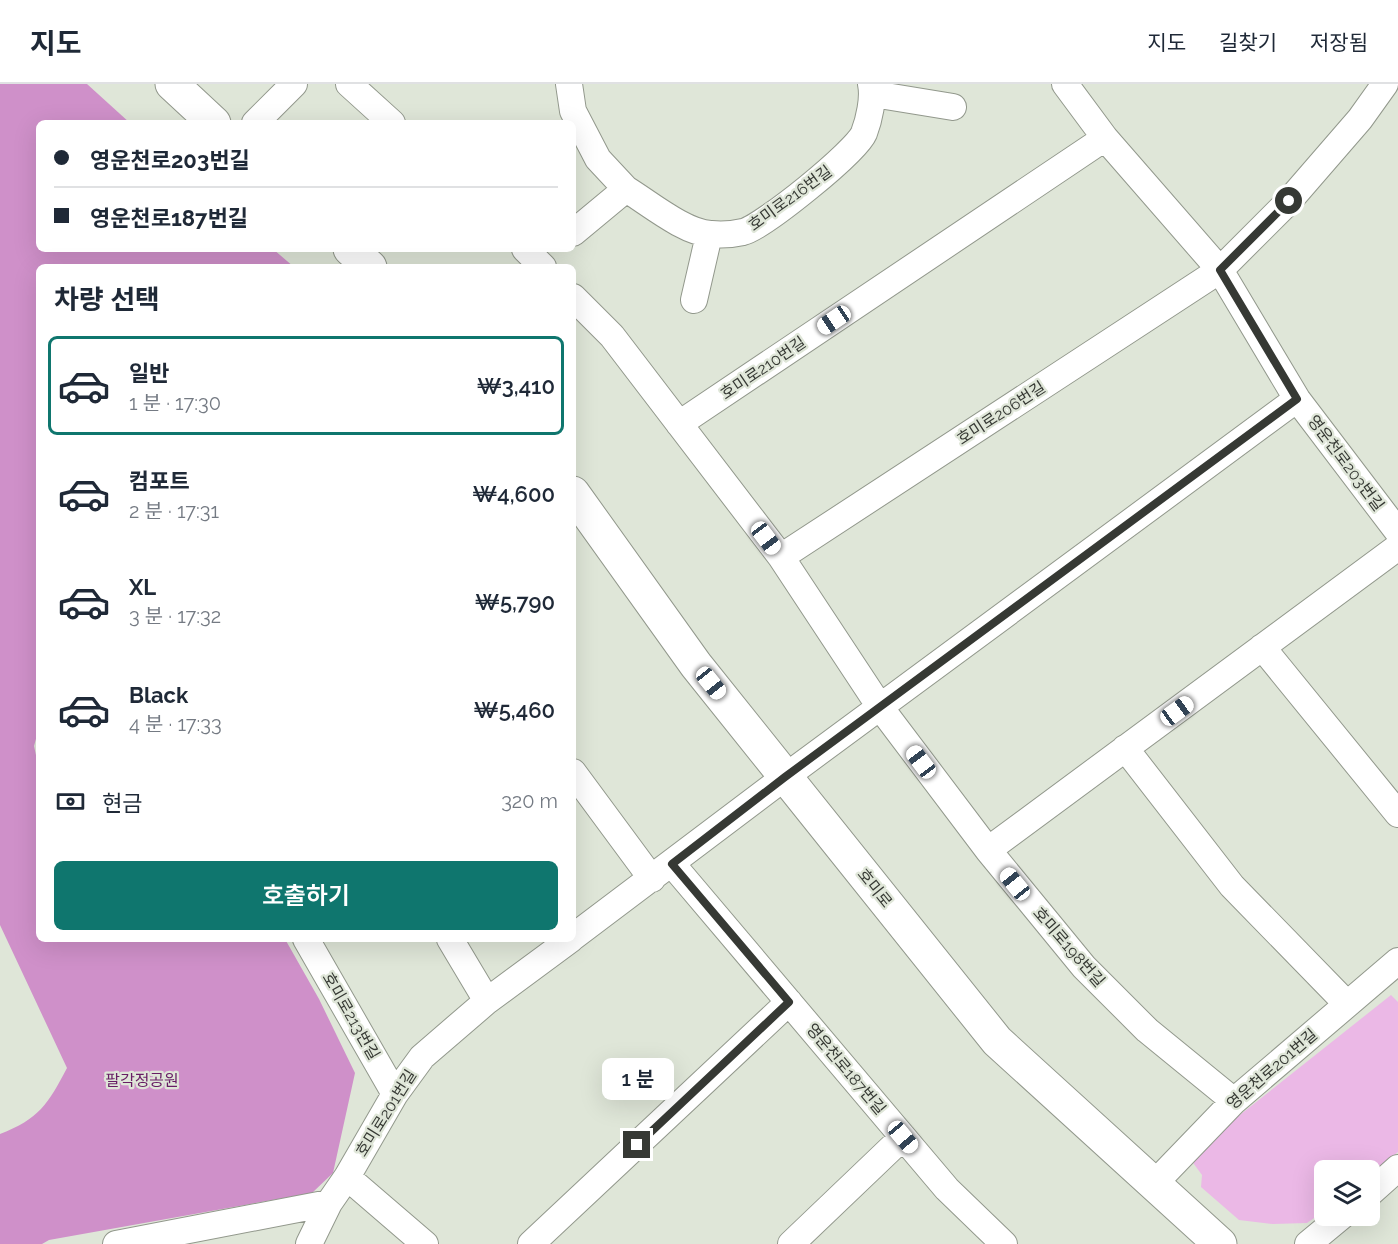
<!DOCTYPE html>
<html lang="ko">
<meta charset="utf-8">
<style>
:root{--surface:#fff;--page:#f2f2f3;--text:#1f2937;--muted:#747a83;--line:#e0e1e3;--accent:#0f766e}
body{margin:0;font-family:Raleway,"Noto Sans KR",sans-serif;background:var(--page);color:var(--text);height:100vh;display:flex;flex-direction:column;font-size:22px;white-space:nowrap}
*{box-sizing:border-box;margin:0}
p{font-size:20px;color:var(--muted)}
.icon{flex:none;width:33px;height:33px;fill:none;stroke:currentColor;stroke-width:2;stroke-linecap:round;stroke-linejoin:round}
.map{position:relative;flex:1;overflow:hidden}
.details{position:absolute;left:36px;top:180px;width:540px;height:678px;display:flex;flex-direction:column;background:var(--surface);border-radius:9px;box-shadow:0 6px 24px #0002}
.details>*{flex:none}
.guide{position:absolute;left:36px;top:36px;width:540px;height:132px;border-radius:9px;box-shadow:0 6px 24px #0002;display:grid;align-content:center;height:132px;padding:0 18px;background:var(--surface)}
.buttons{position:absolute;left:1314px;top:1076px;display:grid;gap:12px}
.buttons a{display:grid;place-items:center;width:66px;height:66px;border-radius:9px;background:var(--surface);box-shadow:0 6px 24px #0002;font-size:30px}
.end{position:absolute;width:27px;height:27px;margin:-14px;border:8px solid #363934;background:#fff;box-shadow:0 0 0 3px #fff}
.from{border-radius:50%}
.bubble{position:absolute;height:42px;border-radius:9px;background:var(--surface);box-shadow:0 6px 24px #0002;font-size:20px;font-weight:600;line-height:42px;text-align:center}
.car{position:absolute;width:18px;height:36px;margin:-18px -9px;border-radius:8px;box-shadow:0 0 4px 2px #0007;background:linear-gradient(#fff 24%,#345 0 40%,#fff 0 76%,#345 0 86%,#fff 0)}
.guide b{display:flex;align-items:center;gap:21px;height:57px;font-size:22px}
.guide b+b{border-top:2px solid var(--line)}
.guide i{width:15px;height:15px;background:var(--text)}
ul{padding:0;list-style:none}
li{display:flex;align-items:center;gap:18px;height:99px;margin:0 12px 9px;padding:0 6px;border:3px solid transparent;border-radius:9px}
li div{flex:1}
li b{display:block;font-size:22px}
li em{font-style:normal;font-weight:600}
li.current{border-color:var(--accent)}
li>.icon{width:54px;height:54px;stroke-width:1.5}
h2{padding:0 18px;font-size:27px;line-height:72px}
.pay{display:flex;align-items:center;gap:15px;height:66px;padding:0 18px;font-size:22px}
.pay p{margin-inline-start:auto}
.button{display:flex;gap:12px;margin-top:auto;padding:12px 18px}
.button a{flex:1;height:69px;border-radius:9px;background:var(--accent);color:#fff;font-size:24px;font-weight:600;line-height:69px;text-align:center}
header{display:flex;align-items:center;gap:36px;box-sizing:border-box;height:84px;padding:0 30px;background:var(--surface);border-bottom:2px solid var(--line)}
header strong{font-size:28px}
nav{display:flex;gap:33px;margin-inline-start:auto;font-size:21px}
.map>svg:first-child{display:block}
.green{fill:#ebb8e6}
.forest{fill:#cf90c9}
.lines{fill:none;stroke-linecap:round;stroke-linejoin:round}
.minor-casing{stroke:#92988c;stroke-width:28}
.tertiary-casing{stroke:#92988c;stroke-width:35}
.minor{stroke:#fff;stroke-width:26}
.tertiary{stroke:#fff;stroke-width:33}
.route{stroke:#363934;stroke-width:8}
.labels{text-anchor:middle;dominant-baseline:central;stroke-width:4.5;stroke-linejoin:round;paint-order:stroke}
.street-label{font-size:16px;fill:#363934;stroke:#dfe6d8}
.park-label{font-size:16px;fill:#671d64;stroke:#dfe6d8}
</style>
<header>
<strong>지도</strong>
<nav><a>지도</a><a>길찾기</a><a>저장됨</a></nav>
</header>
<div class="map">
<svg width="1398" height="1160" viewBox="0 0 1398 1160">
<rect width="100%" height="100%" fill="#dfe6d8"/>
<path class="green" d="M1391,911L1398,918V1068L1370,1091V1086H1324V1127L1307,1139L1273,1140L1239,1136L1201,1103L1202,1091L1188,1072Z"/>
<path class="forest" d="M0,0H87L130,39H39V165H273L294,183H39V644L34,662L39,685V855H285L319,915L355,989L333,1089L312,1109L49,1156L42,1160H0V1050C39,1035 48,1020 67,984L0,841Z"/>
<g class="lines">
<defs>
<path id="minor" d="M349,0L392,39
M569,0L573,27L598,75L626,105L573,149
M1065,0L1105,54L1220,186L1297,315L1398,448
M873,10L953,23
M255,39L294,0
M626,105C649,119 685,149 711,150C720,151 734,150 743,148C763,143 856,68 864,49C869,36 874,14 871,0
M525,165L543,183
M573,213L612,252L781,473L880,623L988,766L1084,883L1147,946L1234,1017
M694,216L709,151
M679,340L1105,54
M781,473L1220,186L1289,117L1360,35L1385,0
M1262,563L1398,730
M1125,664L1232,802L1347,920
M573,688L652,795
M988,766L1398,463
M672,780L947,1105L1004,1160
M573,853L785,693L1297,315
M306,855L395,1010
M450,855L487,917
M347,1093L425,1160
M1154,1100L1234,1017L1398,877
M1370,1109L1398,1084
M116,1160L329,1119
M309,1160L329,1119L347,1093L395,1010L422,973L487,917L571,855
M531,1160L789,918
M791,1160L903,1053
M1308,1160L1343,1131"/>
<path id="tertiary" d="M172,0L214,39
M350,165L370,183
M573,409L696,581L997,957L1220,1160"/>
</defs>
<use href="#minor" class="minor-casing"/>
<use href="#tertiary" class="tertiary-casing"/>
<use href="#minor" class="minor"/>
<use href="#tertiary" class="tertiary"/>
</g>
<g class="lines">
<path class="route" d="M637,1061L789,918L672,780L785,693L1297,315L1220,186L1289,117"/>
</g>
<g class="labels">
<g class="street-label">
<text transform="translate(790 114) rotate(-36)">호미로216번길</text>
<text transform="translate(763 284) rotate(-34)">호미로210번길</text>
<text transform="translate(1001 329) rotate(-33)">호미로206번길</text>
<text transform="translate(1346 379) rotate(53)">영운천로203번길</text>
<text transform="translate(875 804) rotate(51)">호미로</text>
<text transform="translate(1069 863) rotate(49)">호미로198번길</text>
<text transform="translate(351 932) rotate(60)">호미로213번길</text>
<text transform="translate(846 985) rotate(50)">영운천로187번길</text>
<text transform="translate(1272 985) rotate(-41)">영운천로201번길</text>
<text transform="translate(386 1029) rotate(-58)">호미로201번길</text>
</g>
<g class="park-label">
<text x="142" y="996">팔각정공원</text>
</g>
</g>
</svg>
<div class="buttons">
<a><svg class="icon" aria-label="layers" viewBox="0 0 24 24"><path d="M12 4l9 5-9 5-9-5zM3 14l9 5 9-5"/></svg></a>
</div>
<i class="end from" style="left:1289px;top:117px"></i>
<i class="end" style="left:637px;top:1061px"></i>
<div class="bubble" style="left:602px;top:974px;width:72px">1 분</div>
<i class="car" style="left:834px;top:236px;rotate:236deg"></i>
<i class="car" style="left:766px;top:454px;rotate:143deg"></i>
<i class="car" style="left:711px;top:599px;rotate:141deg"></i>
<i class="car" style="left:1177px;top:627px;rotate:54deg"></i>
<i class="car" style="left:921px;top:678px;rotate:323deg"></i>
<i class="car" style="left:1015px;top:800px;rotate:321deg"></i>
<i class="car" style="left:903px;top:1053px;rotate:140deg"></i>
<div class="guide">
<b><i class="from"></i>영운천로203번길</b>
<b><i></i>영운천로187번길</b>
</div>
<section class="details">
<h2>차량 선택</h2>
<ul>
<li class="current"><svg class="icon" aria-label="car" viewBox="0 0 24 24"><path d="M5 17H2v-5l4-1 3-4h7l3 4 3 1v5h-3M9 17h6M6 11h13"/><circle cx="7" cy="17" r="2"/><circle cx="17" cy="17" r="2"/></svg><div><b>일반</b><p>1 분 · 17:30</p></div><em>₩3,410</em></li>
<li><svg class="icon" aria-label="car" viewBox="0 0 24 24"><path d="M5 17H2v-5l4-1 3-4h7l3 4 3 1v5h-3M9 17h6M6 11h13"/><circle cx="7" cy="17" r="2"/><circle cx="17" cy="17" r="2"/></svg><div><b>컴포트</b><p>2 분 · 17:31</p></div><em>₩4,600</em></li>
<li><svg class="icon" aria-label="car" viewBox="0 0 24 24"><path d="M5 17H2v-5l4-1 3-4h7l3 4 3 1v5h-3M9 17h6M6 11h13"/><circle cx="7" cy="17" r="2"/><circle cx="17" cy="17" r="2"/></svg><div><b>XL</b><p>3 분 · 17:32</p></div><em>₩5,790</em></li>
<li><svg class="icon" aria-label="car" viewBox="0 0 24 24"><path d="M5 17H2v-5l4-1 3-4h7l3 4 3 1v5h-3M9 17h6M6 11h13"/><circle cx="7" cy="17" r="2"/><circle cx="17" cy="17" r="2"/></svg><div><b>Black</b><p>4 분 · 17:33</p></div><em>₩5,460</em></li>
</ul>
<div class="pay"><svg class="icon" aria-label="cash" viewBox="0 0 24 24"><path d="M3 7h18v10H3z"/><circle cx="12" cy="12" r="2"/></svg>현금<p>320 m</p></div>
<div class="button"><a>호출하기</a></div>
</section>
</div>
